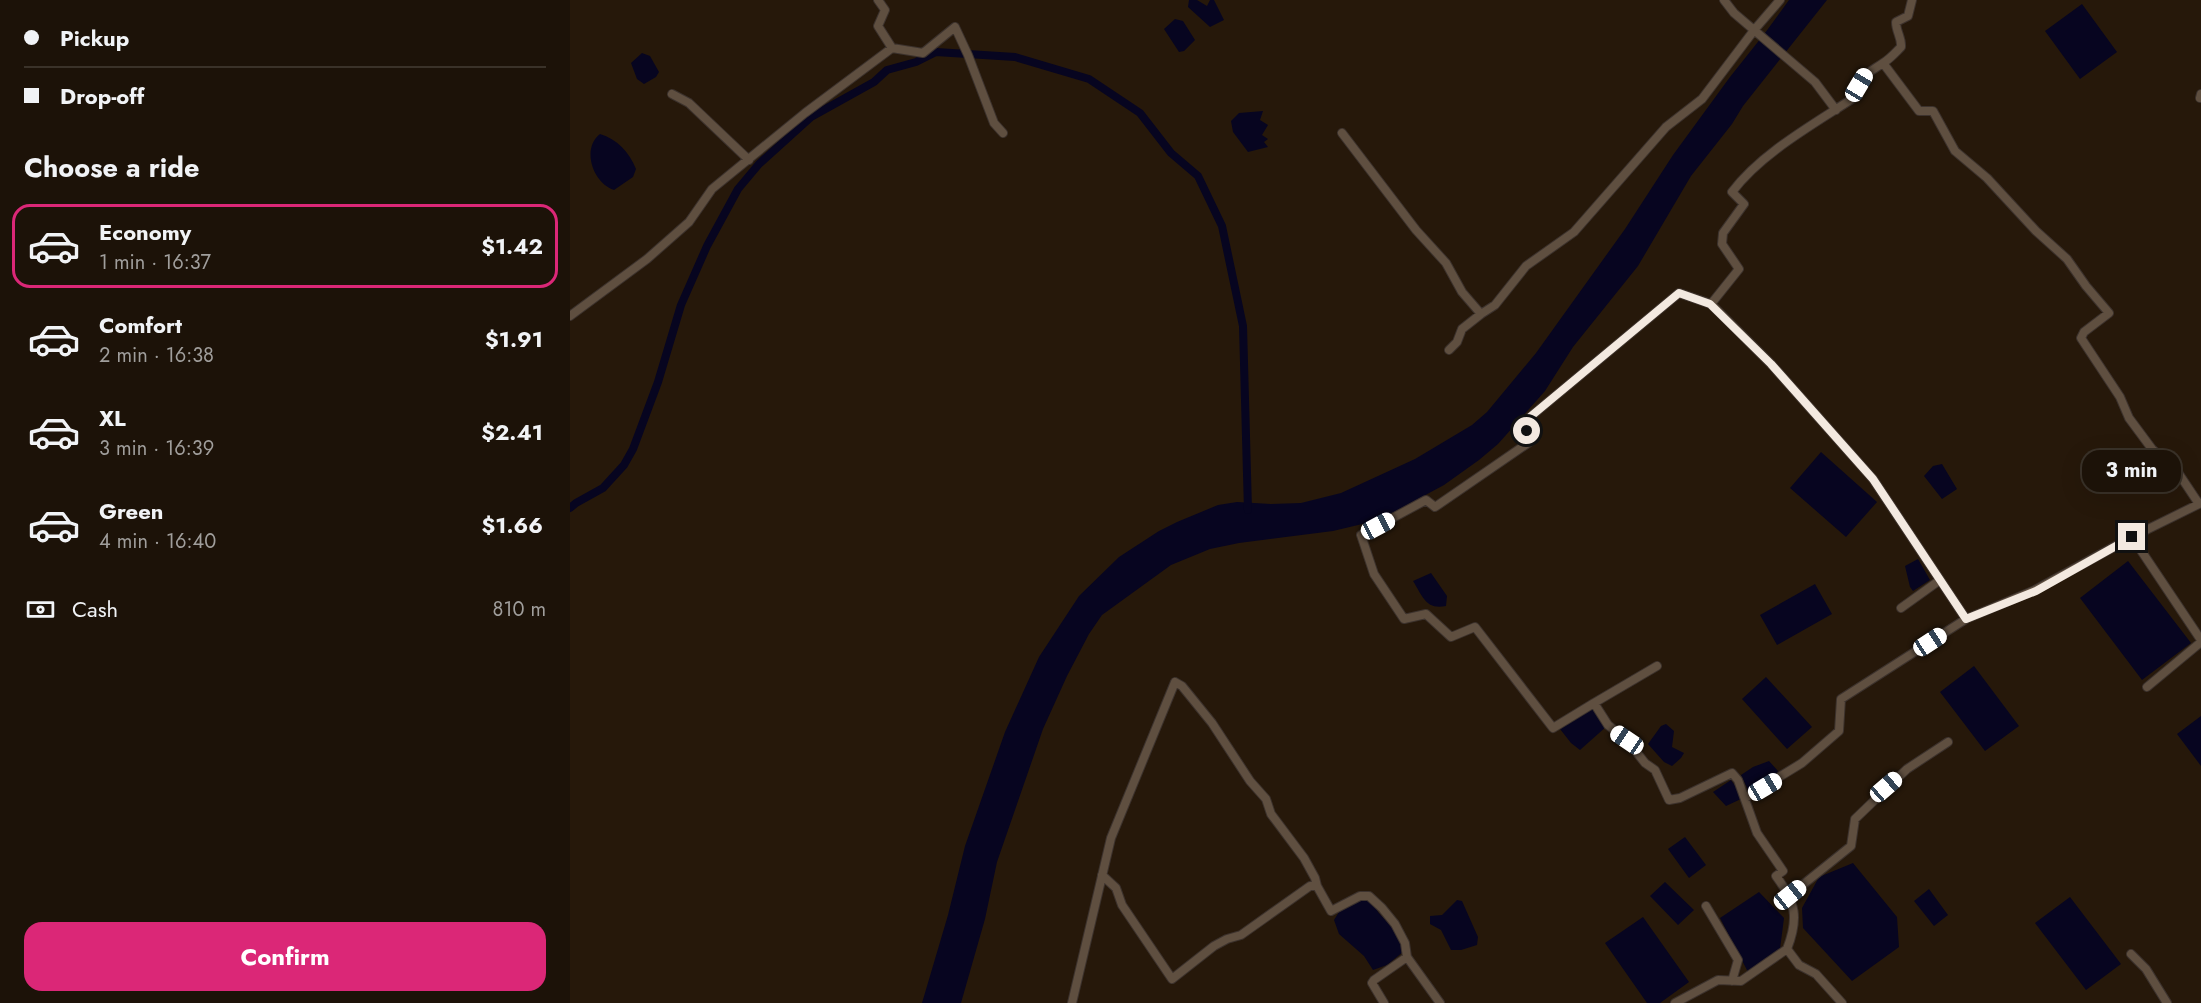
<!DOCTYPE html>
<meta charset="utf-8">
<style>
:root{--surface:#1c1208;--page:#292016;--text:#f1f3f6;--muted:#a09e9c;--line:#3a3229;--accent:#db2777}
body{margin:0;font-family:Jost,sans-serif;background:var(--page);color:var(--text);height:100vh;display:flex;flex-direction:column;font-size:22px;white-space:nowrap}
*{box-sizing:border-box;margin:0}
p{font-size:20px;color:var(--muted)}
.icon{flex:none;width:33px;height:33px;fill:none;stroke:currentColor;stroke-width:2;stroke-linecap:round;stroke-linejoin:round}
.map{position:relative;flex:1;overflow:hidden}
.sheet{display:flex;flex-direction:column;background:var(--surface);width:570px}
.sheet>*{flex:none}
.banner{display:grid;align-content:center;height:132px;padding:0 24px;background:var(--surface)}
.end{position:absolute;width:27px;height:27px;margin:-14px;border:8px solid #f3e9e0;background:#111;box-shadow:0 0 0 3px #111}
.from{border-radius:50%}
.bubble{position:absolute;height:42px;border-radius:18px;background:var(--surface);box-shadow:0 6px 24px #0002,0 0 0 2px var(--line);font-size:20px;font-weight:700;line-height:42px;text-align:center}
.car{position:absolute;width:18px;height:36px;margin:-18px -9px;border-radius:8px;box-shadow:0 0 4px 2px #0007;background:linear-gradient(#fff 24%,#345 0 40%,#fff 0 76%,#345 0 86%,#fff 0)}
.banner b{display:flex;align-items:center;gap:21px;height:57px;font-size:22px}
.banner b+b{border-top:2px solid var(--line)}
.banner i{width:15px;height:15px;background:var(--text)}
ul{padding:0;list-style:none}
li{display:flex;align-items:center;gap:18px;height:84px;margin:0 12px 9px;padding:0 12px;border:3px solid transparent;border-radius:18px}
li div{flex:1}
li b{display:block;font-size:22px}
li em{font-style:normal;font-weight:700}
li.selected{border-color:var(--accent)}
li>.icon{width:54px;height:54px;stroke-width:1.5}
h2{padding:0 24px;font-size:27px;line-height:72px}
.pay{display:flex;align-items:center;gap:15px;height:66px;padding:0 24px;font-size:22px}
.pay p{margin-inline-start:auto}
.action{display:flex;gap:12px;margin-top:auto;padding:12px 24px}
.action a{flex:1;height:69px;border-radius:18px;background:var(--accent);color:#fff;font-size:24px;font-weight:700;line-height:69px;text-align:center}
main{display:flex;flex:1;min-height:0}
.map>svg:first-child{display:block}
.water{fill:#070520}
.lines{fill:none;stroke-linecap:round;stroke-linejoin:round}
.canal{stroke:#070520;stroke-width:8}
.street-casing{stroke:#3c322d;stroke-width:10}
.street{stroke:#5f4f40;stroke-width:8}
.route{stroke:#f3e9e0;stroke-width:8}
</style>
<main>
<section class="sheet">
<div class="banner">
<b><i class="from"></i>Pickup</b>
<b><i></i>Drop-off</b>
</div>
<h2>Choose a ride</h2>
<ul>
<li class="selected"><svg class="icon" aria-label="car" viewBox="0 0 24 24"><path d="M5 17H2v-5l4-1 3-4h7l3 4 3 1v5h-3M9 17h6M6 11h13"/><circle cx="7" cy="17" r="2"/><circle cx="17" cy="17" r="2"/></svg><div><b>Economy</b><p>1 min · 16:37</p></div><em>$1.42</em></li>
<li><svg class="icon" aria-label="car" viewBox="0 0 24 24"><path d="M5 17H2v-5l4-1 3-4h7l3 4 3 1v5h-3M9 17h6M6 11h13"/><circle cx="7" cy="17" r="2"/><circle cx="17" cy="17" r="2"/></svg><div><b>Comfort</b><p>2 min · 16:38</p></div><em>$1.91</em></li>
<li><svg class="icon" aria-label="car" viewBox="0 0 24 24"><path d="M5 17H2v-5l4-1 3-4h7l3 4 3 1v5h-3M9 17h6M6 11h13"/><circle cx="7" cy="17" r="2"/><circle cx="17" cy="17" r="2"/></svg><div><b>XL</b><p>3 min · 16:39</p></div><em>$2.41</em></li>
<li><svg class="icon" aria-label="car" viewBox="0 0 24 24"><path d="M5 17H2v-5l4-1 3-4h7l3 4 3 1v5h-3M9 17h6M6 11h13"/><circle cx="7" cy="17" r="2"/><circle cx="17" cy="17" r="2"/></svg><div><b>Green</b><p>4 min · 16:40</p></div><em>$1.66</em></li>
</ul>
<div class="pay"><svg class="icon" aria-label="cash" viewBox="0 0 24 24"><path d="M3 7h18v10H3z"/><circle cx="12" cy="12" r="2"/></svg>Cash<p>810 m</p></div>
<div class="action"><a>Confirm</a></div>
</section>
<div class="map">
<svg width="1631" height="1003" viewBox="0 0 1631 1003">
<rect width="100%" height="100%" fill="#26180a"/>
<path class="water" d="M619,0H627L637,6L640,0H644L654,20L640,27L618,7Z
M1219,0H1257L1173,106L1162,124L1121,176L1068,266L1003,347L975,391L928,444L909,460L874,485L809,520L763,531L669,543L640,549L601,565L532,615L519,634L497,676L473,729L427,862L415,919L391,1003H352L378,915L395,846L435,732L469,657L509,596L549,557L589,531L607,522L648,505L667,502L701,504L731,503L771,493L845,459L902,425L917,412L966,353L1055,229L1103,155L1160,77L1195,33Z
M1512,4L1547,52L1510,79L1475,31Z
M605,19L613,21L625,40L614,51L609,52L594,29Z
M72,53L80,56L89,72L86,77L74,84L67,79L61,63Z
M693,111L690,120L698,125L692,135L698,139L694,142L698,147L678,152L663,132L661,121L669,113Z
M30,134C47,139 59,152 66,169L63,177L44,190C23,183 11,149 30,134Z
M1251,452L1307,502L1276,537L1220,488Z
M1372,464L1387,489L1372,499L1354,476L1363,466Z
M1348,559L1360,580L1343,591L1340,587L1335,566Z
M1558,561L1621,643L1572,680L1510,598Z
M861,573L877,596L876,606C856,610 853,597 843,581Z
M1245,584L1262,614L1207,645L1190,615Z
M1404,666L1449,726L1415,751L1370,692Z
M1196,677L1242,727L1217,749L1172,699Z
M1023,708L1037,726L1010,750L1001,743L990,729Z
M1631,716V766L1607,734Z
M1096,724L1104,731L1102,747L1114,753L1111,758L1102,766L1094,762L1078,744L1091,726Z
M1199,761L1208,771L1205,778L1179,792L1171,775L1183,767Z
M1161,780L1169,791L1171,799L1156,806L1143,792Z
M1115,837L1136,865L1119,878L1098,849Z
M1283,863L1327,917L1329,947L1282,981L1233,928L1232,908L1249,877Z
M1095,882L1124,910L1108,925L1080,896Z
M1359,889L1378,915L1364,926L1344,901Z
M1189,892L1214,918L1210,949L1178,972L1150,918Z
M793,897L805,905L808,912L830,936L833,952L817,965L803,970L794,956L769,934L764,920L769,912Z
M1500,897L1551,964L1516,990L1465,923Z
M887,900L892,901L908,937L907,945L891,950H881L871,930L860,924V916L872,915Z
M1073,917L1119,982L1090,1003H1077L1035,943Z"/>
<g class="lines">
<path class="canal" d="M0,508L6,503L33,488L54,465L63,449L88,382L111,305L137,246L168,189L189,164L241,117L304,82L317,70L346,62L366,52L445,57L519,79L570,113L601,153L628,176L652,226L673,326L678,510"/>
<defs>
<path id="street" d="M308,0L315,10L308,26L322,48
M1154,0L1164,13L1245,82L1266,110
M1313,63L1349,111H1363L1385,151L1417,178L1466,231L1497,259L1516,286L1539,313L1514,332L1511,338L1550,397L1559,418L1582,449L1607,471L1629,504
M102,94L119,103L179,160
M1630,98L1631,94
M772,133L846,230L876,263L892,292L911,314L925,305L956,266L1004,232L1096,127L1132,99L1185,29L1210,0
M1141,304L1201,364L1303,479L1396,619L1465,590L1562,537L1631,503
M0,316L77,259L119,222L142,189L235,113L322,48L353,53L385,27L398,55L424,123L433,133
M879,350L887,342L892,329L911,314
M1562,537L1631,640
M1331,608L1370,580
M1577,687L1631,642
M1024,703L1087,666
M1175,798L1232,763L1269,731L1271,699L1396,619
M532,875L546,888L552,905L602,979L644,946L657,939L671,935L740,886H747L761,911L790,896H799L812,908L825,924L835,943L837,957L870,1003
M1220,895L1281,846L1285,819L1337,769L1378,742
M1136,906L1168,960L1162,981
M1217,949C1229,918 1226,903 1206,876L1213,871L1187,833L1168,780L1162,773L1110,798L1099,800L1085,770L1075,763L1057,740L1038,725L1024,703L983,728L905,627L881,637L856,614L834,619L804,574L791,535L856,500L865,507L961,441C958,431 952,426 960,417L1109,293L1141,304L1169,269L1152,244L1153,233L1174,204L1162,192C1192,152 1246,123 1288,95C1291,74 1297,74 1313,63C1320,59 1325,53 1331,47C1332,38 1326,32 1326,22L1338,16L1342,0
M1561,954L1576,969L1597,1003
M502,1003L541,838L605,682L612,686L642,723L680,781L696,799L701,814L734,858L745,878L747,886
M814,1003L802,983L804,980L837,957
M1105,1003L1148,980L1171,981L1217,949L1229,965L1246,974L1272,1003"/>
</defs>
<use href="#street" class="street-casing"/>
<use href="#street" class="street"/>
</g>
<g class="lines">
<path class="route" d="M957,431L955,422L960,417L1109,293L1140,304L1201,364L1303,479L1396,619L1466,591L1562,537"/>
</g>
</svg>
<i class="end from" style="left:957px;top:431px"></i>
<i class="end" style="left:1562px;top:537px"></i>
<div class="bubble" style="left:1512px;top:450px;width:99px">3 min</div>
<i class="car" style="left:1289px;top:85px;rotate:31deg"></i>
<i class="car" style="left:808px;top:526px;rotate:62deg"></i>
<i class="car" style="left:1360px;top:642px;rotate:57deg"></i>
<i class="car" style="left:1057px;top:740px;rotate:304deg"></i>
<i class="car" style="left:1195px;top:787px;rotate:59deg"></i>
<i class="car" style="left:1316px;top:787px;rotate:49deg"></i>
<i class="car" style="left:1220px;top:895px;rotate:51deg"></i>
</div>
</main>
